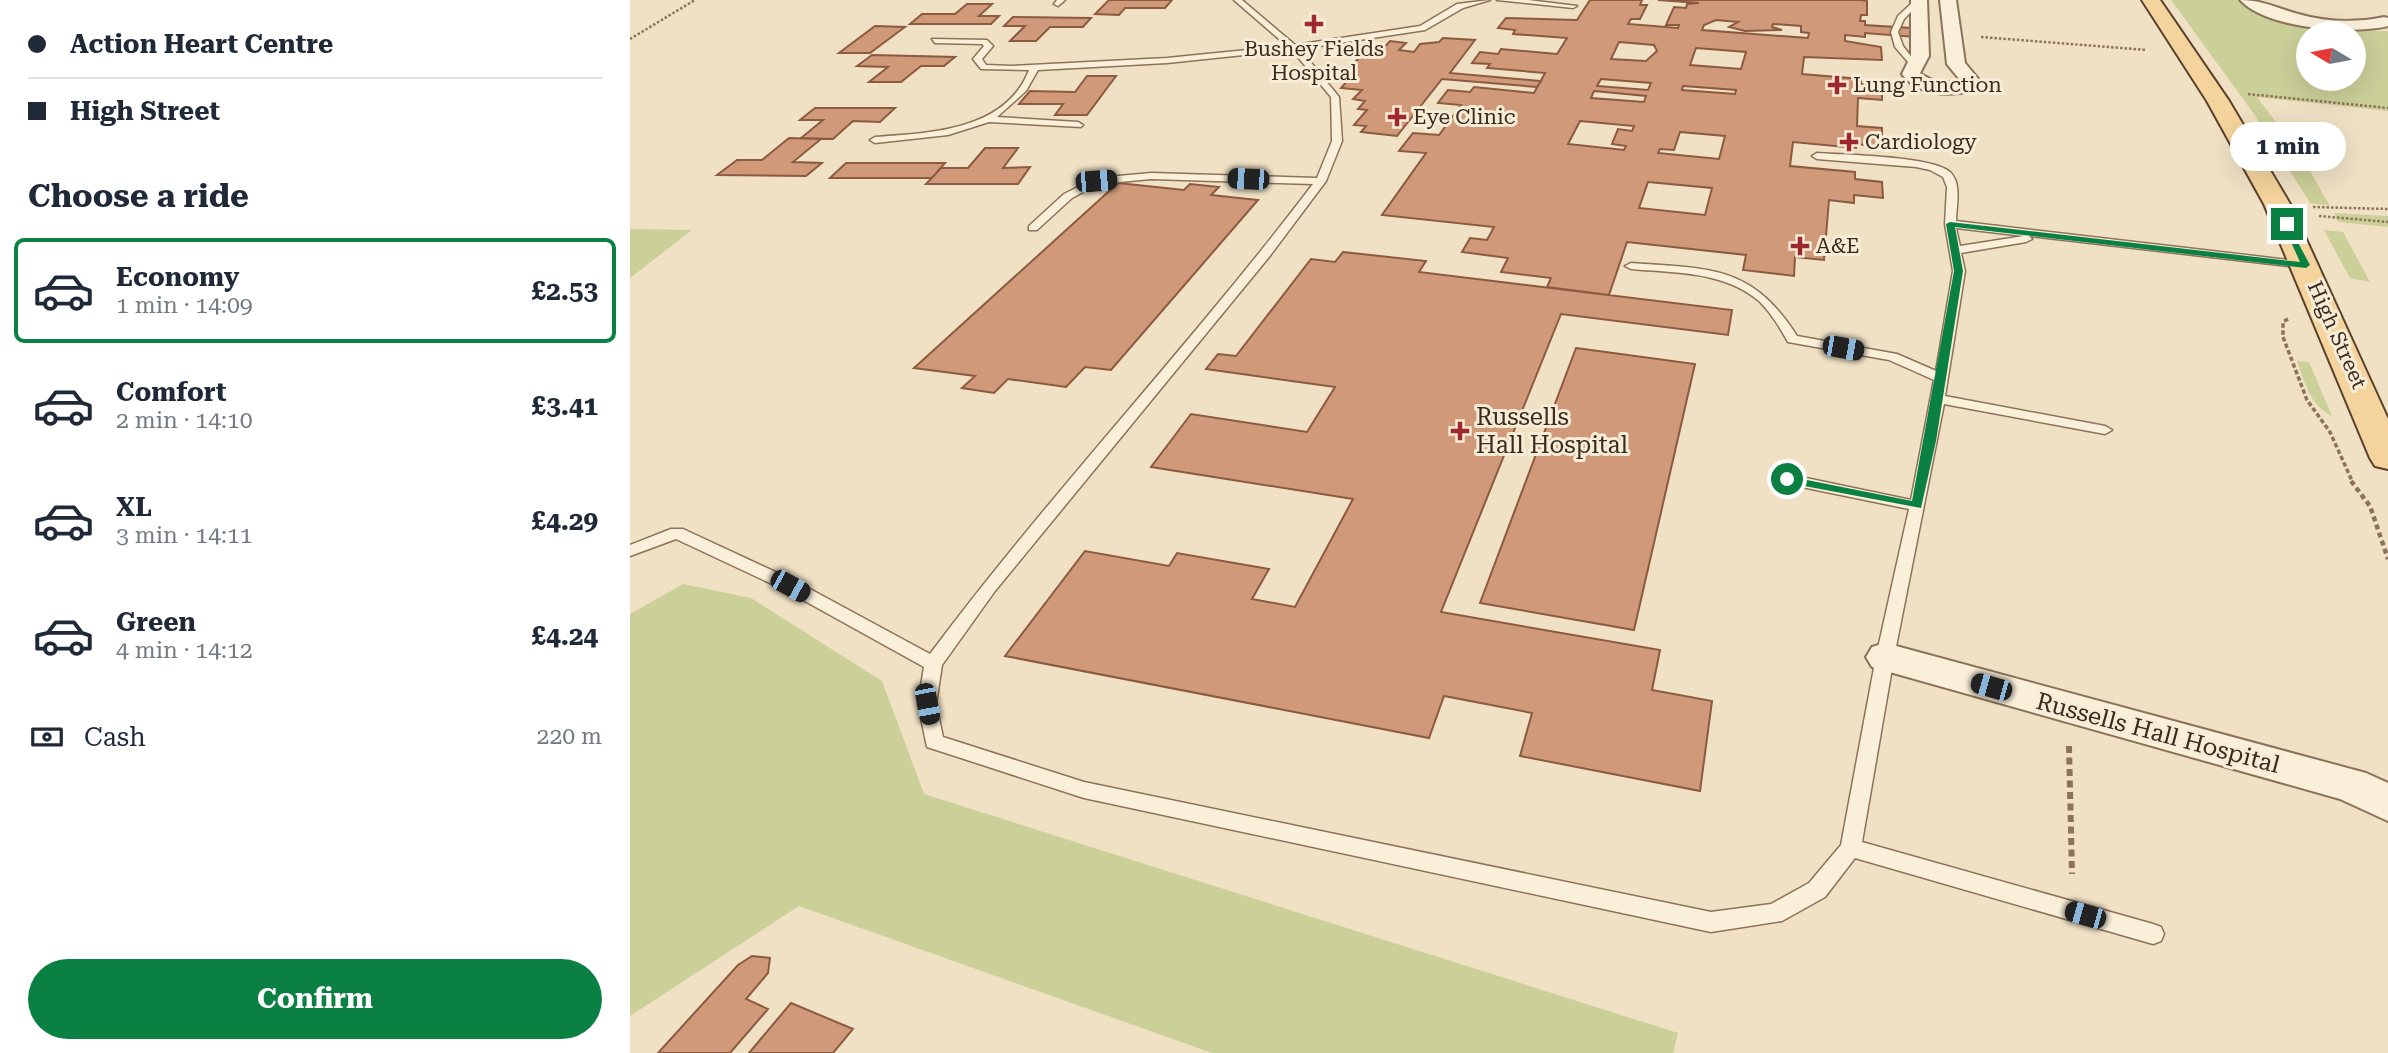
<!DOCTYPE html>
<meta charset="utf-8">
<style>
:root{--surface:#fff;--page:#f2f2f3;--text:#1f2937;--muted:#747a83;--line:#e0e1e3;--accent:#0b8043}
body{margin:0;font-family:"Roboto Serif",serif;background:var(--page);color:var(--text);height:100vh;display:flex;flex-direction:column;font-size:26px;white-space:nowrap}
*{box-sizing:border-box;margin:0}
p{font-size:23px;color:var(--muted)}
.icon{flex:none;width:38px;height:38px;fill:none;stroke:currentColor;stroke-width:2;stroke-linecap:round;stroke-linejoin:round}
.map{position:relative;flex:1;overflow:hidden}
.sheet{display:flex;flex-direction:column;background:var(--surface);width:630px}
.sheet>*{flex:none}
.top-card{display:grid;align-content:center;height:154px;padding:0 28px;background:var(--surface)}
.needle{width:46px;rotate:280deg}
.fabs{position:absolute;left:1666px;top:21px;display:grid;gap:14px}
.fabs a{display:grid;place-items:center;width:70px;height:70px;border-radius:50%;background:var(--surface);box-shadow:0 7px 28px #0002;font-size:35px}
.end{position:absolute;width:32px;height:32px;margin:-16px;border:9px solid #0b8043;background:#fff;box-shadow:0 0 0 4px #fff}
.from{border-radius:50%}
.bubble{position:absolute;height:49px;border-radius:24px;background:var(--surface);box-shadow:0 7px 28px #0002;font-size:23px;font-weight:700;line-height:49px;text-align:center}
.car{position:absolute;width:21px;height:42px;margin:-21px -10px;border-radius:9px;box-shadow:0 0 5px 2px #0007;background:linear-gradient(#222 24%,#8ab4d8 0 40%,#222 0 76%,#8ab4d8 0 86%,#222 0)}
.top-card b{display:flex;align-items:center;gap:24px;height:66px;font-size:26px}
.top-card b+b{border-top:2px solid var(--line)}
.top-card i{width:18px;height:18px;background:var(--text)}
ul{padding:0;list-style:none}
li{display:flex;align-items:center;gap:21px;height:105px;margin:0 14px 10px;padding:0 14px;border:4px solid transparent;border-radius:10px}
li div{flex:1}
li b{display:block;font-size:26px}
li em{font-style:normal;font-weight:700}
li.active{border-color:var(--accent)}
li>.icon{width:63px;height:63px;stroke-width:1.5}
h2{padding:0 28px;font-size:32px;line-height:84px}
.pay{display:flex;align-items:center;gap:18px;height:77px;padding:0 28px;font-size:26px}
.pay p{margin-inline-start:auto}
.button{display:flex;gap:14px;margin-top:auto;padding:14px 28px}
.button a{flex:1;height:80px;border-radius:42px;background:var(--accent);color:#fff;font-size:28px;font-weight:700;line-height:80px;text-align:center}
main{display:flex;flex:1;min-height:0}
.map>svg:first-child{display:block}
.green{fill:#cbcf98;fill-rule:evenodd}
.building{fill:#cf997a;stroke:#8c5a3f;stroke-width:2;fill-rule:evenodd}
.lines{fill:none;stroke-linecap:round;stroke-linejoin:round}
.service-casing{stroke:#8c725a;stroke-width:3}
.minor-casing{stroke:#8c725a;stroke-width:4}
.primary-casing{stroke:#5a412e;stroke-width:4}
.path-far3{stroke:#8c725a;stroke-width:2.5;stroke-dasharray:2.5 2;stroke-linecap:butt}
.path-far2{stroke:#8c725a;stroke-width:3.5;stroke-dasharray:4.5 2.5;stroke-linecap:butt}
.path-far1{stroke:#8c725a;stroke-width:4.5;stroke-dasharray:5 3.5;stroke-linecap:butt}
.path{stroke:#8c725a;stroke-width:6;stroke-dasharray:7 4.5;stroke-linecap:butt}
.service{fill:#faefd9;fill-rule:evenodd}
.minor{fill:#faefd9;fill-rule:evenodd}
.primary{fill:#f4d49c;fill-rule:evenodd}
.route{fill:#0b8043}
.poi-dot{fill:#9d282e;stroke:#f7ecd5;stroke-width:2.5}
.labels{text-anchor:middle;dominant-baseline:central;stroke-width:6;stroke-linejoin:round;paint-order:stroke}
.far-poi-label{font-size:21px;fill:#3b2b1f;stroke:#f7ecd5;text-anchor:start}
.far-street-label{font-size:21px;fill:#3b2b1f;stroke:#f7ecd5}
.poi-label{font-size:24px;fill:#3b2b1f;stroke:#f7ecd5;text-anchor:start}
.street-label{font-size:24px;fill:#3b2b1f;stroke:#f7ecd5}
</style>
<main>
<section class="sheet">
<div class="top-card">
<b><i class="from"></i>Action Heart Centre</b>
<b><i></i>High Street</b>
</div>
<h2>Choose a ride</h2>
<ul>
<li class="active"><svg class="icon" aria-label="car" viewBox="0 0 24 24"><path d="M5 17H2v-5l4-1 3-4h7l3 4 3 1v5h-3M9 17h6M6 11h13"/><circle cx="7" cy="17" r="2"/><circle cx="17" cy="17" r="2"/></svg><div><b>Economy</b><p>1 min · 14:09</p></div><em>£2.53</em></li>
<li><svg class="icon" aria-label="car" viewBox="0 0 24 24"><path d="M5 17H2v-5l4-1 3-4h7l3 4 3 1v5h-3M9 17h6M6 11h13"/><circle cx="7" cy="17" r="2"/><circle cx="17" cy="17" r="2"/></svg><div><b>Comfort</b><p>2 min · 14:10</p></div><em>£3.41</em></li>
<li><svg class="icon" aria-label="car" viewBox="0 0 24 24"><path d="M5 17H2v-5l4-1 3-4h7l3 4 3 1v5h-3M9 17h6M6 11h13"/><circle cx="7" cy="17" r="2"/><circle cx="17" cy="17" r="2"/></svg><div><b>XL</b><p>3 min · 14:11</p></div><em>£4.29</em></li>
<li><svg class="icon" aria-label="car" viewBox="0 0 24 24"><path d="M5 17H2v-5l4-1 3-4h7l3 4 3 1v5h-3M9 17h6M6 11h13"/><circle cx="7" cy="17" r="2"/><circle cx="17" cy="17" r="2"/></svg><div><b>Green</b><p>4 min · 14:12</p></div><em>£4.24</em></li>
</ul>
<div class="pay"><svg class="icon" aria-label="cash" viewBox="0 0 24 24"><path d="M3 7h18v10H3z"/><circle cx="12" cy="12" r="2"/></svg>Cash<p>220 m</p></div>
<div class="button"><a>Confirm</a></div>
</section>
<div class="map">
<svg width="1758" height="1053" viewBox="0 0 1758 1053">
<rect width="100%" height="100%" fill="#f0e1c5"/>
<path class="green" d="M1541,0H1606L1634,15L1704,29L1758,31V111L1627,97L1672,157L1700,206L1680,203L1624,114ZM1678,33H1724V79H1678Z
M1704,213L1758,216V227L1708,222Z
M0,229L62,230L0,278Z
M1694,230L1713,232L1740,282L1720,278Z
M1667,361L1679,362L1702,416C1681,407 1674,381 1667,361Z
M53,584L121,598L252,681L294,794L1048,1033L1043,1053H582L169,906L0,1016V614Z"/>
<path class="building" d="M479,0H542L535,8H495L489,15L465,14Z
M960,0H1012L1010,5H1017L1010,19H1001L998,24L1048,28L1049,25H1036L1044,7L1056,8L1057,4L1069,3L1028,0H1231L1237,1V15H1231L1230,21H1235V25L1297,29L1298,38L1235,33V37L1215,35V41L1251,47L1252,60L1174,57L1172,74L1231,79V84L1252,86V100L1228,98L1227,126L1252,128V147L1226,144V148L1163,142L1160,166L1225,172V179L1252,182L1253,198L1224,195V203L1199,200L1194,260L1165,257L1164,276L1113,270L1116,255L997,242L979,295L917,287L921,278L871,272L878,258L832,252L840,238L857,240L864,227L752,215L796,153L769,151L783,133L809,135L831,105L808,103L818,90L840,92L844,87L904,93L915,73L857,68L860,64L842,63L850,52L868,54L871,49L927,54L937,38L883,34L885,30L868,28L876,18L947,20ZM1086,20L1108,22L1099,27L1115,31L1152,30L1142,27L1143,24L1171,26V32L1179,33L1178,38L1072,30L1074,25ZM989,42L1024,45L1027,51L1016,61L981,59ZM1066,48L1116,52L1111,69L1060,65ZM971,79L1021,83L1018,90L967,86ZM1053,86L1106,90L1105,94L1052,90ZM964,91L1016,96L1014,102L961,98ZM950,121L1004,126L1002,131L988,129L982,144L996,146L994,150L938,144ZM1050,132L1095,136L1089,159L1028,153L1030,149L1044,150ZM1018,182L1082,188L1075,215L1009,208Z
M337,4H362L349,16H369L361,24H280L292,14H325Z
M383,17L461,18L453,27H420L406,41H380L395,26H374Z
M245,26L275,27L240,53H209Z
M813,38L845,40L820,73L911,81L907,87L812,79L767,136L731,132L736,126L724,125L737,110L728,109L735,101L723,99L732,90L711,88L719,79L709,78L735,52L749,53L760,41L776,43L769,50L784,52L790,44L809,42Z
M242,55L325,57L314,66H291L271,82H239L258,67L227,66Z
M457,76H486L457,115H425L433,104H389L400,91L445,92Z
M185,108H265L250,122L223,121L203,139L171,138L193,120H170Z
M159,138L191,139L163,162L192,163L176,176L87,175L107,160H132Z
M355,148H388L373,168L400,167L388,184H296L311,168H338Z
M216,163H315L302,178H200Z
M488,183L554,190L560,184L589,187L581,195L628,200L481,370L455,367L436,387L378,379L364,393L332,388L345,376L284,368Z
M713,252L796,261L789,272L1102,310L1098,335L931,314L811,612L1030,650L1022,690L1082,701L1070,791L890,756L902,713L814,696L799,738L375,656L455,551L539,566L547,553L639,569L622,599L665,607L723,499L521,467L561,414L677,432L705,387L576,369L588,354L606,356L681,259L705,262Z
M946,348L1065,364L1004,630L850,603Z
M122,956L140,958L138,973L116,999L138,1009L100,1053H28L108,965Z
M161,1003L223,1029L203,1053H119Z"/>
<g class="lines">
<defs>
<path id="service" d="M427,0H435L428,6L424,4Z
M604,0H612L665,45L790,26L827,4L860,0L833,8L795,30L670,49L709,97L712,141L696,181L639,257L365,591L312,665L306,704L313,737L454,782L1081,912L1141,904L1179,883L1211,845L1246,657L1279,509L1157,484L1149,479L1157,474L1281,500L1304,380L1259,360L1158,342C1150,328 1142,314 1130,302C1095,271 1045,273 1001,269L995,266L1001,263C1080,269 1121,264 1167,336L1267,354L1306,371L1323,271L1315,224L1317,187L1313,177L1300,170L1286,167L1187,159L1182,156L1187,153C1213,155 1306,156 1321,173C1332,185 1326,207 1326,221L1676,262L1682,265L1676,268L1399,236L1402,239L1396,242L1331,253L1335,271L1315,396L1475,426L1482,430L1475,434L1314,404L1264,657L1232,842L1523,924L1531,927L1534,934L1531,941L1523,944L1225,858L1195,897L1152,921L1081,932L454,798L297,747L288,704L294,667L155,590L46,539L0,556V545L41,529H53L167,582L300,654C421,492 561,345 683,184L521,179L468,184L442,198L407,230H399V226L434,194L466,178L521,173L687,178L702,141L701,97L662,50L537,63L408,70L396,91L367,117L448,122L453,125L451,127L359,122L318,135L245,143L240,140L245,137C299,133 376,131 399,70L351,69L343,59L354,46L352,44L305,43L302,39L357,40L363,46L352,59L356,65L381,66L537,58L657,46ZM1326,228L1394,236L1330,246Z
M867,0H898L947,6L943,8Z
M1285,0H1293L1274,19L1268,32L1273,46L1289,67L1285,70L1265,47L1261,32L1268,16Z"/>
<path id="minor" d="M1281,0H1297L1299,56L1290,73C1302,82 1317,85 1330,80L1317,64L1310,0H1326L1335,63L1349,80L1340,91C1317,97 1286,94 1272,74L1281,56Z
M1610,0C1632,0 1647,8 1668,14C1696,22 1725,23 1754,17L1758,18V26C1722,35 1637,29 1610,0Z
M1255,643L1736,773L1758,783V821L1710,799L1242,667L1236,657L1242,647Z"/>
<path id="primary" d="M1512,0H1530L1599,101L1660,204L1758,419V469L1745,466L1740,458L1634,204L1577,101Z"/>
</defs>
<use href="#service" class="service-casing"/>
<use href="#minor" class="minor-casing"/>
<use href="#primary" class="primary-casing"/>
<path class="path-far3" d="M1351,37L1517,50
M0,39L65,0
M1618,94L1758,108
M1683,207L1758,209
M1689,216L1758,222"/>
<path class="path-far2" d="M1658,319L1653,322V337L1677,400L1700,432L1723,483"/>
<path class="path-far1" d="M1721,481L1740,506L1758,559"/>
<path class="path" d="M1439,746L1442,874"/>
<use href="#service" class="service"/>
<use href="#minor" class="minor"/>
<use href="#primary" class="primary"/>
</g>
<path class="route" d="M1320,222L1670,262L1653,224L1657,222L1680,265L1676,268L1325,227L1333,271L1306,441L1291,508L1153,482V477L1157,476L1282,501L1324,271L1316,224Z"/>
<g class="poi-dot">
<path d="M680.5 13.5h7v7h7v7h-7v7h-7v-7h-7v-7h7z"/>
<path d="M1203.5 74.5h7v7h7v7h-7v7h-7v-7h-7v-7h7z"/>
<path d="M763.5 106.5h7v7h7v7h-7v7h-7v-7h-7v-7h7z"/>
<path d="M1215.5 131.5h7v7h7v7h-7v7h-7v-7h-7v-7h7z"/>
<path d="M1166.5 235.5h7v7h7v7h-7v7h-7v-7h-7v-7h7z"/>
<path d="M826.5 420.5h7v7h7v7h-7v7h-7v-7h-7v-7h7z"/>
</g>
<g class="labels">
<g class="far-poi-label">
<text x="684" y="49" text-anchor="middle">Bushey Fields<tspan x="684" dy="24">Hospital</tspan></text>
<text x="1223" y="85">Lung Function</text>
<text x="783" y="117">Eye Clinic</text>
<text x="1235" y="142">Cardiology</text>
<text x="1186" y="246">A&amp;E</text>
</g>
<g class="far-street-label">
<text transform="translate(1707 335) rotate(66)">High Street</text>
</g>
<g class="poi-label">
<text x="846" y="417">Russells<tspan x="846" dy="28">Hall Hospital</tspan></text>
</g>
<g class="street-label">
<text transform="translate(1528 733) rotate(15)">Russells Hall Hospital</text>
</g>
</g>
</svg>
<div class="fabs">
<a><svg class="needle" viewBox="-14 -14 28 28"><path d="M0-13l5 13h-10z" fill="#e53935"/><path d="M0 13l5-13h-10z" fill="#747a83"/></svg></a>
</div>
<i class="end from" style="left:1157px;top:479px"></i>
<i class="end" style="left:1657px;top:224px"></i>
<div class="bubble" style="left:1600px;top:122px;width:116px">1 min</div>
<i class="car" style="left:618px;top:179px;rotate:272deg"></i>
<i class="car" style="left:466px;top:181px;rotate:85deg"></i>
<i class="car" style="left:1213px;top:348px;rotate:100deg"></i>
<i class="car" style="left:160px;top:586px;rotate:119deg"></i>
<i class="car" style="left:1361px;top:687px;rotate:286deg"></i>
<i class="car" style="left:297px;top:704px;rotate:169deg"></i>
<i class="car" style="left:1455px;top:915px;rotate:286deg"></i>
</div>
</main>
